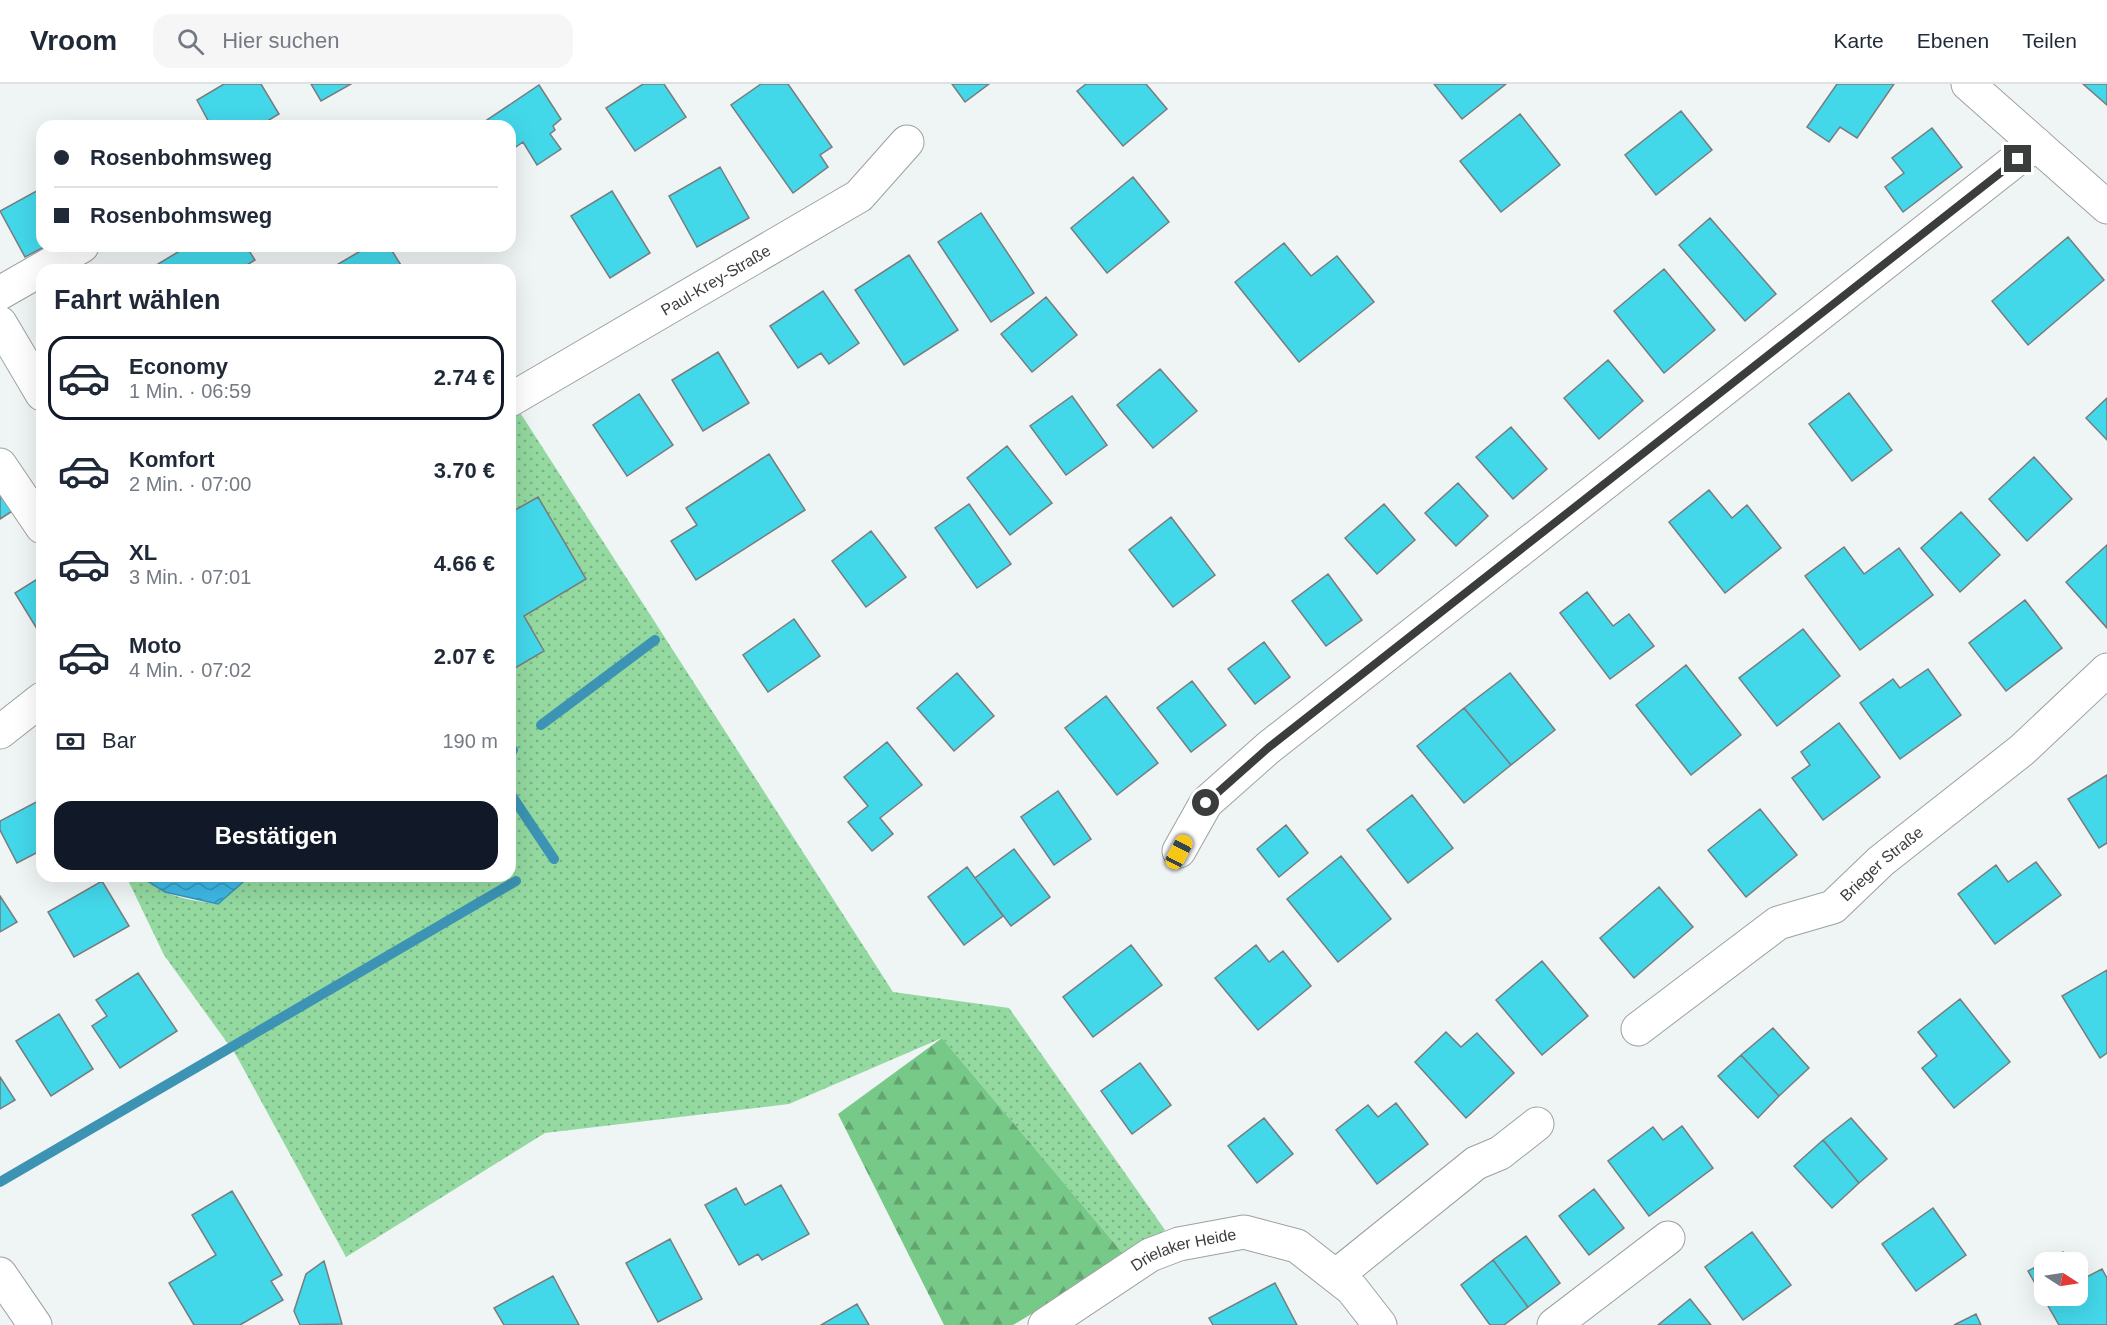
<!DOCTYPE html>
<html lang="de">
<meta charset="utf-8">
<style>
:root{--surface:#fff;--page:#f6f6f7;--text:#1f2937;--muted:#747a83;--line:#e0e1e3;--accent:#111827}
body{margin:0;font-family:Helvetica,sans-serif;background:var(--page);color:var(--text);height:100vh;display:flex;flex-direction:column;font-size:22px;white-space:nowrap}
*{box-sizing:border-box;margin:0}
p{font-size:20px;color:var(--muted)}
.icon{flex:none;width:33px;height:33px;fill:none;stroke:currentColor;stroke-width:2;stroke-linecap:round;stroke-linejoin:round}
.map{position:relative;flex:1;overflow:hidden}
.details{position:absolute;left:36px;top:180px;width:480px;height:618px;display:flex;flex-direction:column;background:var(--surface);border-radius:18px;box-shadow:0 6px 24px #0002}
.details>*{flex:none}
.top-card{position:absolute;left:36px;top:36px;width:480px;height:132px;border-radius:18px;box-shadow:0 6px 24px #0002;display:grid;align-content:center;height:132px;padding:0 18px;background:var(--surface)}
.needle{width:39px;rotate:102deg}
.buttons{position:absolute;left:2034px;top:1168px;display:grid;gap:12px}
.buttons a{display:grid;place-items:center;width:54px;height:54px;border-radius:12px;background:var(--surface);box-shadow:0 6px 24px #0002;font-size:30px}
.end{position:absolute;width:27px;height:27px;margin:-14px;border:8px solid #3b3d3d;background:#fff;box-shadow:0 0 0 3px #fff}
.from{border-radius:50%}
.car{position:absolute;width:18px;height:36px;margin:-18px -9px;border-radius:8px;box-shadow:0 0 4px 2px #0007;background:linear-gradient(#f5c518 24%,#345 0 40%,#f5c518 0 76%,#345 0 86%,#f5c518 0)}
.top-card b{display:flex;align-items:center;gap:21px;height:57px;font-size:22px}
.top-card b+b{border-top:2px solid var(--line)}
.top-card i{width:15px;height:15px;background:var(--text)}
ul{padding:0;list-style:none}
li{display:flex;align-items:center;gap:18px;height:84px;margin:0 12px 9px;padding:0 6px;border:3px solid transparent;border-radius:18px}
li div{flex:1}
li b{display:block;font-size:22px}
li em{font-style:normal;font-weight:800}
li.active{border-color:var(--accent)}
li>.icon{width:54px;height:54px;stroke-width:1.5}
h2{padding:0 18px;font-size:27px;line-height:72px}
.pay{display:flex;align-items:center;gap:15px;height:66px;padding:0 18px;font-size:22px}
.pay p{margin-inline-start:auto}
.button{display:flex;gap:12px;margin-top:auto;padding:12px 18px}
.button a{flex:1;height:69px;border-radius:18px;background:var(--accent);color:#fff;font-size:24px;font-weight:800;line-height:69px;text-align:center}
header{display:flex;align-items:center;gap:36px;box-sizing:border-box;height:84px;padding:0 30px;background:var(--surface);border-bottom:2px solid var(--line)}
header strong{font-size:28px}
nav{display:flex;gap:33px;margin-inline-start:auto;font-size:21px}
.search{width:420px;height:54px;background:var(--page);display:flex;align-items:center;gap:15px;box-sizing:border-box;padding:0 21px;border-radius:18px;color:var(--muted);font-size:22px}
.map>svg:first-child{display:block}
.grass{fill:url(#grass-dots)}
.forest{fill:url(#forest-firs)}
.water{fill:url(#water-waves);stroke:#3c93b3;stroke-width:1.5}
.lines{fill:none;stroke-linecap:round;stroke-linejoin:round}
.stream{stroke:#3c93b3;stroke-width:10}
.building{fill:#43d7ea;stroke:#787c7d;stroke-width:1.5}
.minor-casing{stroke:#9ca1a0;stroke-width:35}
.minor{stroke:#fff;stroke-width:33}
.route{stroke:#3b3d3d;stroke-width:8}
.labels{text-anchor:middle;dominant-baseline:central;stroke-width:4.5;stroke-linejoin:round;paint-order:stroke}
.street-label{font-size:16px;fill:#3b3d3d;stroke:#fff}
</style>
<header>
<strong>Vroom</strong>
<div class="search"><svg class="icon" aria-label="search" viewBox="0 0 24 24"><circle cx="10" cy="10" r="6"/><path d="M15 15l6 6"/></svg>Hier suchen</div>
<nav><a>Karte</a><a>Ebenen</a><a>Teilen</a></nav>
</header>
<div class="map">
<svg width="2107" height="1241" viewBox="0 0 2107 1241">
<defs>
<pattern id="grass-dots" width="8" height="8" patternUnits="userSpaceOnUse" patternTransform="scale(1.5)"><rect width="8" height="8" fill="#93d9a0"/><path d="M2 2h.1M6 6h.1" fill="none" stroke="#79b184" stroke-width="1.8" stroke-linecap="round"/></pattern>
<pattern id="forest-firs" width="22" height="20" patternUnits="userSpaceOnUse" patternTransform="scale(1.5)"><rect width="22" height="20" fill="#77c987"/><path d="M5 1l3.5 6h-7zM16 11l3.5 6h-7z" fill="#63a470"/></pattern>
<pattern id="water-waves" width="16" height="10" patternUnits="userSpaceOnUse" patternTransform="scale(1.5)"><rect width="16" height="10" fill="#3db8e5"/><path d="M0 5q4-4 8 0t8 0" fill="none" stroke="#3497bb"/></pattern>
</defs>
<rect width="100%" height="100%" fill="#eff4f4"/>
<path class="grass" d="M510,313L893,908L1009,924L1165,1146L1126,1173L942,954L789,1020L545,1049L346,1173L236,971L164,871L126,792C143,792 151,802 166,808C182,816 200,817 218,820L250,792H510Z"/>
<path class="forest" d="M942,954L1126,1173L1013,1241H944L838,1030Z"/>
<path class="water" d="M139,792H250L218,820L165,808Z"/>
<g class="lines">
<path class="stream" d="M541,641L655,556
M510,669L513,666
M510,709L554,775
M0,1098L516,797"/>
</g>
<path class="building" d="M224,0H261L279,30L259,42H211L197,16Z
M311,0H351L321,17Z
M643,0H664L686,33L635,67L606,24Z
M761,0H788L832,63L820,71L828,83L793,109L731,21Z
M952,0H989L965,18Z
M1086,0H1146L1167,25L1123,62L1077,7Z
M1434,0H1506L1462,35Z
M1837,0H1894L1857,54L1840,43L1829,58L1807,43Z
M2083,0H2107V21Z
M539,1L561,35L553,42L555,46L550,50L561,65L537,81L523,58L510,67V42H478Z
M1681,27L1712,66L1656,111L1625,71Z
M1520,30L1560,81L1501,128L1460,77Z
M1932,44L1962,83L1903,128L1885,103L1904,89L1892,74Z
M720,83L749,134L697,163L669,112Z
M1133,93L1169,138L1107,189L1071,144Z
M42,104V162H46L25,173L0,127Z
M612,107L650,169L610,194L571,132Z
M981,129L1034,209L991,238L938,158Z
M1710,134L1776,210L1745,237L1679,161Z
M2068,153L2104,196L2028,261L1992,217Z
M1284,159L1311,192L1337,172L1374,218L1299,278L1235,198Z
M188,162H246L255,176L239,186H148Z
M369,162H389L404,186H328Z
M909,171L958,246L904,281L855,206Z
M1664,185L1715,246L1664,289L1614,227Z
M823,207L859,259L829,280L821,269L798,284L770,242Z
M1046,213L1077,251L1032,288L1001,250Z
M718,268L749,319L703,347L672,296Z
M1608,276L1643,317L1599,355L1564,314Z
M1160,285L1197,327L1153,364L1117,321Z
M1849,309L1892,366L1852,397L1809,340Z
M639,310L673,361L627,392L593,341Z
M1072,312L1107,361L1066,391L1030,342Z
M2107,314V356L2086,334Z
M1511,343L1547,385L1513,415L1476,373Z
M1007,362L1052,419L1010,451L967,394Z
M769,370L805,426L696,496L671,457L697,441L686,424Z
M2034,373L2072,415L2027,457L1989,415Z
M1458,399L1488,432L1456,462L1425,429Z
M0,405L14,426L0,435Z
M1709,406L1732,434L1747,421L1781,464L1725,509L1669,438Z
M538,413L586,495L524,532L544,567L510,587V429Z
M969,420L1011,480L977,504L935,444Z
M1384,420L1415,456L1377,490L1345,454Z
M1961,428L2000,471L1960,508L1921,464Z
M1171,433L1215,491L1173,523L1129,466Z
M871,447L906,493L866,523L832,477Z
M2107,461V544L2066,498Z
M1844,463L1864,490L1899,464L1933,511L1860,566L1805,492Z
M1328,490L1362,536L1326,562L1292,517Z
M42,492V553L15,509Z
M1587,508L1613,542L1629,530L1654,562L1610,595L1560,529Z
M2025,516L2062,564L2006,607L1969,559Z
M794,535L820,572L768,608L743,571Z
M1803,545L1840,592L1777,642L1739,594Z
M1264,558L1290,593L1255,620L1228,585Z
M1686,581L1741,651L1691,691L1636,621Z
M1928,585L1961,631L1900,675L1860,619L1893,595L1900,604Z
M957,589L994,632L954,667L917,624Z
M1510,589L1555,646L1511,681L1464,624Z
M1192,597L1226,641L1191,668L1157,624Z
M1106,612L1158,679L1117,711L1065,644Z
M1464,624L1511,681L1464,719L1417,662Z
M1839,639L1880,693L1823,736L1792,694L1810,681L1801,668Z
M887,658L922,701L880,734L893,750L872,767L848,738L868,722L844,693Z
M2107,691V759L2099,764L2068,715Z
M1058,707L1091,755L1054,781L1021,733Z
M1412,711L1453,764L1408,799L1367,746Z
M42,715V766L17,779L0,746V737Z
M1760,725L1797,771L1746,813L1708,766Z
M1286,741L1308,769L1279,793L1257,765Z
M1014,765L1050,813L1011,842L975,794Z
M1341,772L1391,835L1338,878L1287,815Z
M2036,778L2061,811L1995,860L1958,810L1996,781L2008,798Z
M967,783L1003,832L964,861L928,813Z
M102,797L129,842L74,873L48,828Z
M1659,803L1693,843L1634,894L1600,854Z
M0,812L17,838L0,848Z
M1131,861L1162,901L1093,953L1063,913Z
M1256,861L1269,878L1283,867L1311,902L1258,946L1215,894Z
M1542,877L1588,932L1542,971L1496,916Z
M2107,886V969L2100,974L2062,912Z
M138,889L177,947L120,984L92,942L107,932L96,916Z
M1960,915L2010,978L1954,1024L1922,984L1937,972L1918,948Z
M59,930L93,985L51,1012L16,957Z
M1773,944L1809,984L1779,1012L1741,971Z
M1446,948L1461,963L1477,949L1514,989L1466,1034L1415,978Z
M1741,971L1779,1012L1758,1034L1718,992Z
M1140,979L1171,1021L1132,1050L1101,1007Z
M0,993L15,1016L0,1025Z
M1396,1019L1428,1060L1377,1100L1336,1046L1368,1021L1378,1033Z
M1264,1034L1293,1070L1257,1099L1228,1062Z
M1851,1034L1887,1075L1859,1099L1823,1056Z
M1682,1042L1713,1084L1649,1132L1608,1077L1653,1043L1663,1056Z
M1823,1056L1859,1099L1832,1124L1794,1082Z
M781,1101L809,1150L762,1176L758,1170L739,1181L705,1121L736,1104L745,1121Z
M1594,1105L1624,1144L1589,1171L1559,1132Z
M232,1107L282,1191L271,1197L283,1216L240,1241H194L169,1199L216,1171L192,1131Z
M1933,1124L1966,1171L1916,1207L1882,1160Z
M1752,1148L1791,1201L1743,1236L1705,1183Z
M1526,1152L1560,1199L1528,1223L1493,1176Z
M670,1155L702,1215L658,1238L626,1179Z
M2063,1168L2069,1179H2044V1212H2078V1194L2079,1197L2102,1185L2107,1194V1241H2059L2028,1187Z
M1493,1176L1528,1223L1504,1241H1490L1461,1201Z
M324,1177L342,1240L300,1241L294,1227L306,1190Z
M553,1192L579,1241H504L494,1224Z
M1275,1199L1297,1241H1213L1209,1234Z
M1690,1215L1711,1241H1658Z
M857,1220L869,1241H821Z
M1976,1230L1981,1241H1954Z"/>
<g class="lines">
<defs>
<g id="minor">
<path d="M1968,0L2107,123"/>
<path d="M0,209L82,162"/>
<path d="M0,239L42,310"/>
<path id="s1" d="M510,316L859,112L907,58"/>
<path d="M0,381L42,443"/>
<path d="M0,648L42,615"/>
<path d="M1179,767L1206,719L1268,664L2036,60"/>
<path id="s2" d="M1638,945L1778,839L1833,823L1881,777L2022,666L2107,586"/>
<path d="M0,1190L35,1241"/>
<path d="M1337,1191L1476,1079L1500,1069L1537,1040"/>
<path id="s3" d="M1045,1241L1150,1171L1179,1160L1244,1148L1297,1162L1352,1205L1380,1241"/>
<path d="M1554,1241L1668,1154"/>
</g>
</defs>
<use href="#minor" class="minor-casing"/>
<use href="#minor" class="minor"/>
</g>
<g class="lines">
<path class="route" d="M1206,719L1268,664L2018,75"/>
</g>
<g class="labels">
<g class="street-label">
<text stroke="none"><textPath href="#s1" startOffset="238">Paul-Krey-Straße</textPath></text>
<text stroke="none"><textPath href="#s2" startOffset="298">Brieger Straße</textPath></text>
<text stroke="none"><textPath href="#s3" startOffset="160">Drielaker Heide</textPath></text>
</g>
</g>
</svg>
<div class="buttons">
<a><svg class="needle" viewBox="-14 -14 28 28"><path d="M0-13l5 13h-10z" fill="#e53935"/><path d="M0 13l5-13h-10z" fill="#747a83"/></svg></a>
</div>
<i class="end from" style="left:1206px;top:719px"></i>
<i class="end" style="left:2018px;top:75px"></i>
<i class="car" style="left:1179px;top:768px;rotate:28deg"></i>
<div class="top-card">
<b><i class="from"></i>Rosenbohmsweg</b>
<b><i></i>Rosenbohmsweg</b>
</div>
<section class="details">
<h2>Fahrt wählen</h2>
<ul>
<li class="active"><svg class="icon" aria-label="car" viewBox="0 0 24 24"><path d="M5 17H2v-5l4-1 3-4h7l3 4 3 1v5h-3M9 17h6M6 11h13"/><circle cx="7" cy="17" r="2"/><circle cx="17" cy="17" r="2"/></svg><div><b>Economy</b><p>1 Min. · 06:59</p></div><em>2.74 €</em></li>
<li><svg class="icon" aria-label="car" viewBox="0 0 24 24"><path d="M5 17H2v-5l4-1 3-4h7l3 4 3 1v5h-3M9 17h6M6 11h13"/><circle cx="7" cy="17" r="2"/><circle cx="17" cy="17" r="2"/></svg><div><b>Komfort</b><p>2 Min. · 07:00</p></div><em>3.70 €</em></li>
<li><svg class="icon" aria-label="car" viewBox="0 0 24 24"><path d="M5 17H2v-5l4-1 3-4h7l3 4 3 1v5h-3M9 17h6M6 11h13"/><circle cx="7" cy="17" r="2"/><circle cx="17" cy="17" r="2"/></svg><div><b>XL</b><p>3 Min. · 07:01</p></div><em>4.66 €</em></li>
<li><svg class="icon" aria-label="car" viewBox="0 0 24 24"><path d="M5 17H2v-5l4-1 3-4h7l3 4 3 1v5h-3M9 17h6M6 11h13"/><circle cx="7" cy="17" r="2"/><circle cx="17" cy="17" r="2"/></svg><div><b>Moto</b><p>4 Min. · 07:02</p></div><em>2.07 €</em></li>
</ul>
<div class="pay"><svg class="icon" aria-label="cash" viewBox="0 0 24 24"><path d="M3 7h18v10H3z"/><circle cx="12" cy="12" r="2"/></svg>Bar<p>190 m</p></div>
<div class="button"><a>Bestätigen</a></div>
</section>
</div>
